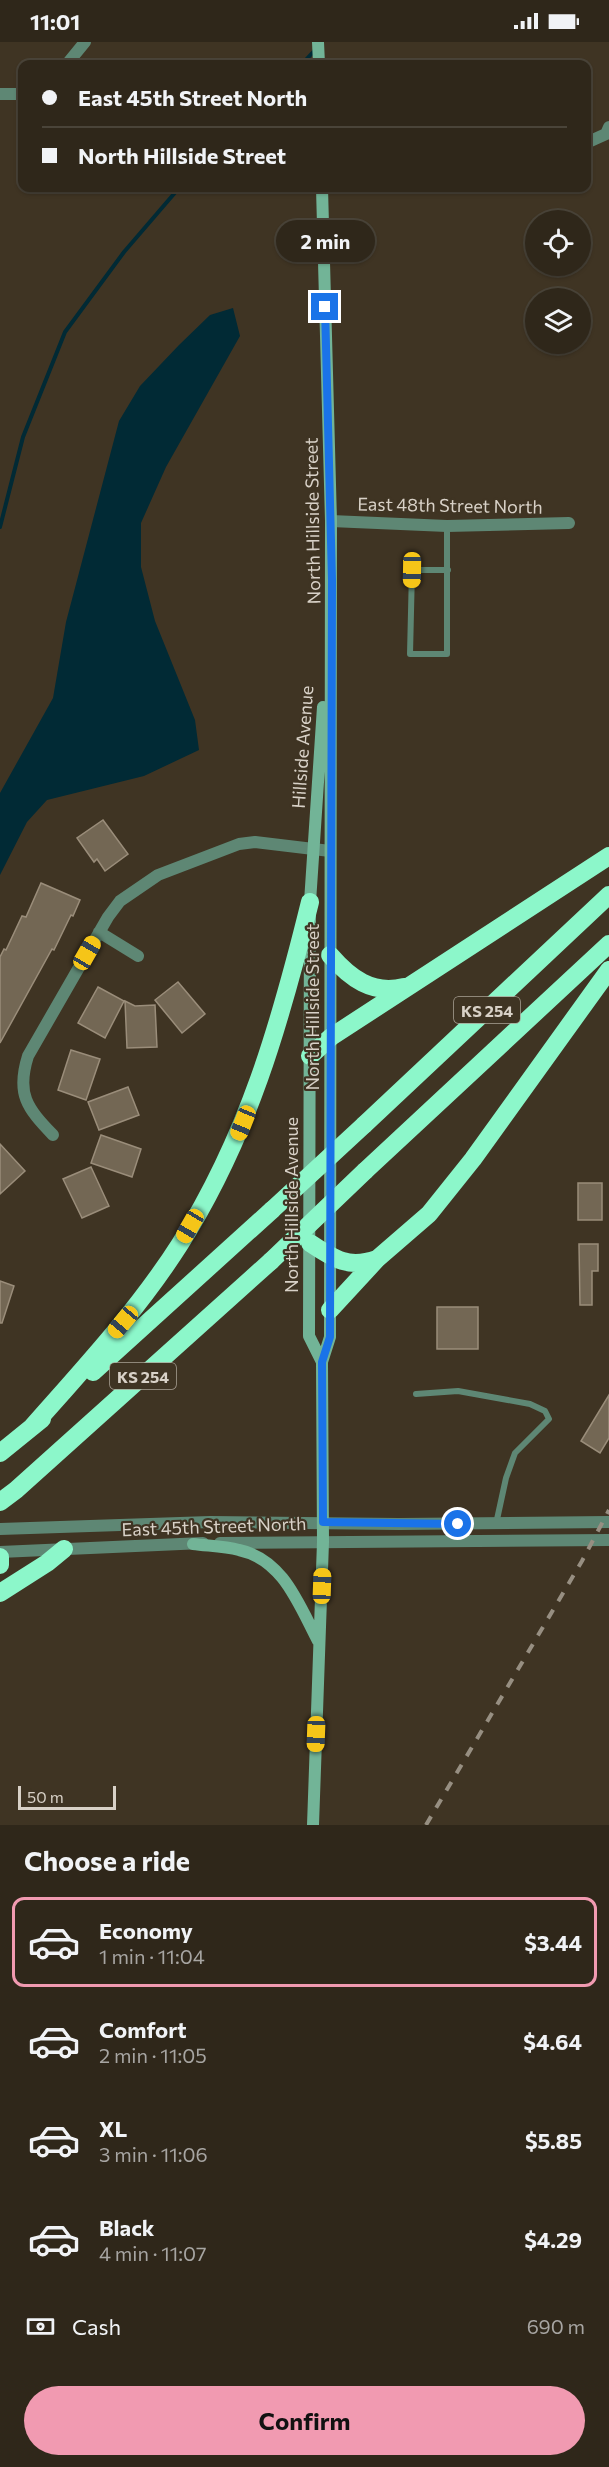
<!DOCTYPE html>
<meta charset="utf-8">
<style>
:root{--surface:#2f271a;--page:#372f23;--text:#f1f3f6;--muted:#a7a5a2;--line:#4a4439;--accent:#f19ab1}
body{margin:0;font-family:Commissioner,sans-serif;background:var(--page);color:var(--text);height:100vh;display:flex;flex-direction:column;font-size:22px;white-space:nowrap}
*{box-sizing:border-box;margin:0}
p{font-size:20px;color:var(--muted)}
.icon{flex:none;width:33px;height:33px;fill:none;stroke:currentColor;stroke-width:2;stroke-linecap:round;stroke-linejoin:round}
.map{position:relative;height:1783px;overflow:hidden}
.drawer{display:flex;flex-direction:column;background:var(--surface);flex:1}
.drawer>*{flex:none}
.guide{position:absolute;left:18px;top:18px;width:573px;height:132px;border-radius:12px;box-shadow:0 2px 4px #0004,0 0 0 2px var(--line);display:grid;align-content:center;height:132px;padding:0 24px;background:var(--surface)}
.controls{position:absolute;left:525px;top:168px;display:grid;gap:12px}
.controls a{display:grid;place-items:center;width:66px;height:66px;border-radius:50%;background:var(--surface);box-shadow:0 2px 4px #0004,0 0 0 2px var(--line);font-size:30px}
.scale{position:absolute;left:18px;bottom:15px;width:98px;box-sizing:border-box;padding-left:6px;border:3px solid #d8d1c7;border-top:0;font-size:16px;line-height:21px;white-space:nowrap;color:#d8d1c7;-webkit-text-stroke:4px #3f3423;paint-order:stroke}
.end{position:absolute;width:27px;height:27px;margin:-14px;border:8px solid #1a73e8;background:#fff;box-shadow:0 0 0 3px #fff}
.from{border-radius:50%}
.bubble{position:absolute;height:42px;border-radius:21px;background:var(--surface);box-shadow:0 2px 4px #0004,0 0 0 2px var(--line);font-size:20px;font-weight:700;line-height:42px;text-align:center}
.car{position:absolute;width:18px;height:36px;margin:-18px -9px;border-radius:8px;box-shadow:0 0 4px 2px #0007;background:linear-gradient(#f5c518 24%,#345 0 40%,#f5c518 0 76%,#345 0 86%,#f5c518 0)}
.guide b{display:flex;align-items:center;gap:21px;height:57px;font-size:22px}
.guide b+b{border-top:2px solid var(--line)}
.guide i{width:15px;height:15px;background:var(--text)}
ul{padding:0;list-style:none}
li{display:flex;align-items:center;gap:18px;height:90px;margin:0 12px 9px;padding:0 12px;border:3px solid transparent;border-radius:12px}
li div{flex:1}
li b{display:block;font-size:22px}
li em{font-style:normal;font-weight:700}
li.on{border-color:var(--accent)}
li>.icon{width:54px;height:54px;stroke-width:1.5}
h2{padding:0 24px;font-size:27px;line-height:72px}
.pay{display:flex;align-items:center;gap:15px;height:66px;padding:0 24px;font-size:22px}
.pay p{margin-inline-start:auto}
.action{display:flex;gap:12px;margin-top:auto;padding:12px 24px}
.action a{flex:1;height:69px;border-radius:36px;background:var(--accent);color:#111;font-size:24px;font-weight:700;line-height:69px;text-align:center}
.status{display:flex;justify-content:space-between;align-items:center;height:42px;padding:0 30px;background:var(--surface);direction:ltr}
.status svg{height:16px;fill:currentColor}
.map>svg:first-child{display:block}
.water{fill:#012a35}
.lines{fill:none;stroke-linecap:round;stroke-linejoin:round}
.stream{stroke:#012a35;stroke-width:4}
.building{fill:#736754;stroke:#9a8d7a;stroke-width:1.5}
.service{stroke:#5e8774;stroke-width:6}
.minor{stroke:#5e8774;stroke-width:12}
.tertiary{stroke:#5e8774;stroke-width:12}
.secondary{stroke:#72b497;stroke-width:12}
.motorway{stroke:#8cf7ca;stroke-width:18}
.rail{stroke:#978f82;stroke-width:4;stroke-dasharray:10 10;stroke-linecap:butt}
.motorway-bridge{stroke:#8cf7ca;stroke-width:18}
.route{stroke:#1a73e8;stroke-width:8}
.labels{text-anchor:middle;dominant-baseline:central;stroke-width:4.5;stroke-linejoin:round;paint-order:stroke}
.shield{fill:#3f3423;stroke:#aaa296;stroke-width:1.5}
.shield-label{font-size:16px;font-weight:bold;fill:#d8d1c7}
.street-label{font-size:18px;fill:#d8d1c7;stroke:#3f3423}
</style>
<div class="status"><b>11:01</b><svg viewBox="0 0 49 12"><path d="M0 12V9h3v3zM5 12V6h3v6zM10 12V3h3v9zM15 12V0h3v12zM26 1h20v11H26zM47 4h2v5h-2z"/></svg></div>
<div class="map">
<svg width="609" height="1783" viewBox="0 0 609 1783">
<rect width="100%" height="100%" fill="#3f3423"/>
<path class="water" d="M233,266L240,294L166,425L141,481V525L155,579L195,678L199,708L144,734L47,758L27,780L0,833V751L53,656L66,580L119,379L140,344L179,303L210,273Z"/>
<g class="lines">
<path class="stream" d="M302,22L316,7
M0,485L23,395L65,290L124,210L179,146"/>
</g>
<path class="building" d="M103,778L128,812L105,829L97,817L94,820L77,796Z
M41,841L80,858L73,874L71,873L54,908L52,907L0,1001V915L4,907L6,908L22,874L26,875Z
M178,940L205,972L182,991L155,958Z
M98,945L124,959L105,996L78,981Z
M125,959L135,964L155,963L157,1005L127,1006Z
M71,1008L100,1017L86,1058L58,1048Z
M128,1045L139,1073L99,1088L88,1060Z
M101,1093L141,1107L132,1135L91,1121Z
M0,1102L25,1129L0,1152Z
M91,1125L109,1164L82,1176L63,1137Z
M578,1141H602V1178H578Z
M579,1202H598V1229H592V1263H580Z
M0,1239L14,1244L2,1281H0Z
M437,1265H478V1307H437Z
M609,1353V1396L600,1411L581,1399Z"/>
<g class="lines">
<path class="service" d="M447,484V612H410L412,528H448
M416,1352L458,1349L530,1362L545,1369L549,1377L515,1411L506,1436L496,1482"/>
<path class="minor" d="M67,22L85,0
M0,52H22
M586,101L606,92L609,85
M331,479L447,484L569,481
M99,890L138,914
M53,1093C27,1066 16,1052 28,1014L108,875L120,859L158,833L239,802L255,800L330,809"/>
<path class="tertiary" d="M0,1487L210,1480L399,1482L609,1480
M220,1501L609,1498
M0,1510L203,1501"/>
<path class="secondary" d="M318,0L319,22
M322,1320L309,1294L310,860L323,665
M193,1502C208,1504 224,1504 239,1508C283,1517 299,1563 318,1599
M313,1783L323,1500L322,1320L330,1295L331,479L322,146"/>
<path class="motorway" d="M330,913C350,936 372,953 404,945
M310,1014L331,995L609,814
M364,1083L609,853
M365,1129L609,902
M310,1201C334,1217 348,1227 377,1217
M330,1268L377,1217L429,1172L473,1117L609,928
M93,1330L272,1168
M32,1385C84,1326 138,1268 180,1202C248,1094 280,982 310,860
M0,1411L42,1377
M0,1460L16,1448L271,1219
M0,1515V1523
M0,1551L47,1521L64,1507"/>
<path class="rail" d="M426,1783L582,1519L609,1468"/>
<path class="motorway-bridge" d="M272,1168L364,1083
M271,1219L365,1129"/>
</g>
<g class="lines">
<path class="route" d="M325,265L332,538L330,1295L322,1320L323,1480L458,1482"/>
</g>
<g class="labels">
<g class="shield">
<rect x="454" y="955" width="66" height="26" rx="4.5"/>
<rect x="110" y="1321" width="66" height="26" rx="4.5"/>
</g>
<g class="shield-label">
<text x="487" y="968">KS 254</text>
<text x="143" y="1334">KS 254</text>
</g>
<g class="street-label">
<text transform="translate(450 463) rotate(1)">East 48th Street North</text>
<text transform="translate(312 479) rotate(-91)">North Hillside Street</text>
<text transform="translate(302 705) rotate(-86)">Hillside Avenue</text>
<text transform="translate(312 965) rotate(-90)">North Hillside Street</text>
<text transform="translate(291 1163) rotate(-90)">North Hillside Avenue</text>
<text transform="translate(214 1484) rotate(-2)">East 45th Street North</text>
</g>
</g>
</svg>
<div class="controls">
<a><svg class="icon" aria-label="locate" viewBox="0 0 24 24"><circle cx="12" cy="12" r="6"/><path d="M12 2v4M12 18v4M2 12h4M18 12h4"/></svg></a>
<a><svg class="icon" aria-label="layers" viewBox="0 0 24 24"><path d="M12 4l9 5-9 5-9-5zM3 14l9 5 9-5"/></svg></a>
</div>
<div class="scale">50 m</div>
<i class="end from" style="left:458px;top:1482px"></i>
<i class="end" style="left:325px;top:265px"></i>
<div class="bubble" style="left:276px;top:178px;width:99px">2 min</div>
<i class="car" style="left:412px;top:528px;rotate:181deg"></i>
<i class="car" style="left:87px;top:911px;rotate:30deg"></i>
<i class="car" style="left:243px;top:1081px;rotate:202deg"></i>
<i class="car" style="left:190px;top:1184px;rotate:210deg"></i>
<i class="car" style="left:123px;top:1280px;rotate:220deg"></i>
<i class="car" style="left:322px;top:1544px;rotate:2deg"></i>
<i class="car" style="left:316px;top:1692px;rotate:182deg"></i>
<div class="guide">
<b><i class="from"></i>East 45th Street North</b>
<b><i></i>North Hillside Street</b>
</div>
</div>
<section class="drawer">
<h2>Choose a ride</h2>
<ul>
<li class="on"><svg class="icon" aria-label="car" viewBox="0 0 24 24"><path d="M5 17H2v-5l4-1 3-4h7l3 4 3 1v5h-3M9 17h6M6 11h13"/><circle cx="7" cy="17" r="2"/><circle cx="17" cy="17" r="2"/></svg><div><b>Economy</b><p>1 min · 11:04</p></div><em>$3.44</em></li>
<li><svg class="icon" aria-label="car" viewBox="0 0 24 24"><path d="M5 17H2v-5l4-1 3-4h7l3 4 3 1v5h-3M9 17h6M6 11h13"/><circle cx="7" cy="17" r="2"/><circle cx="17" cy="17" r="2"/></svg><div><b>Comfort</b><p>2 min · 11:05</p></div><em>$4.64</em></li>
<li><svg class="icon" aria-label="car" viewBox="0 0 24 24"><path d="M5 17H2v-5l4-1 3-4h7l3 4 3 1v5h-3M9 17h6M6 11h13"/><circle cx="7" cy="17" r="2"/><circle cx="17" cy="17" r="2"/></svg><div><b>XL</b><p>3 min · 11:06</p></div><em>$5.85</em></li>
<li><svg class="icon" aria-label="car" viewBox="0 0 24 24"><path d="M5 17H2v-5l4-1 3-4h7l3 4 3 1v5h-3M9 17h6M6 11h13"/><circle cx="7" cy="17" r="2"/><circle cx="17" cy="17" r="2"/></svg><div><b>Black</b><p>4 min · 11:07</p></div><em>$4.29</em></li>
</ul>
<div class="pay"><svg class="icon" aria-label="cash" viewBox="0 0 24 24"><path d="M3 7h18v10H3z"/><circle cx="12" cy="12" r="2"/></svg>Cash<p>690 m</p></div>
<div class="action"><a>Confirm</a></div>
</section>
